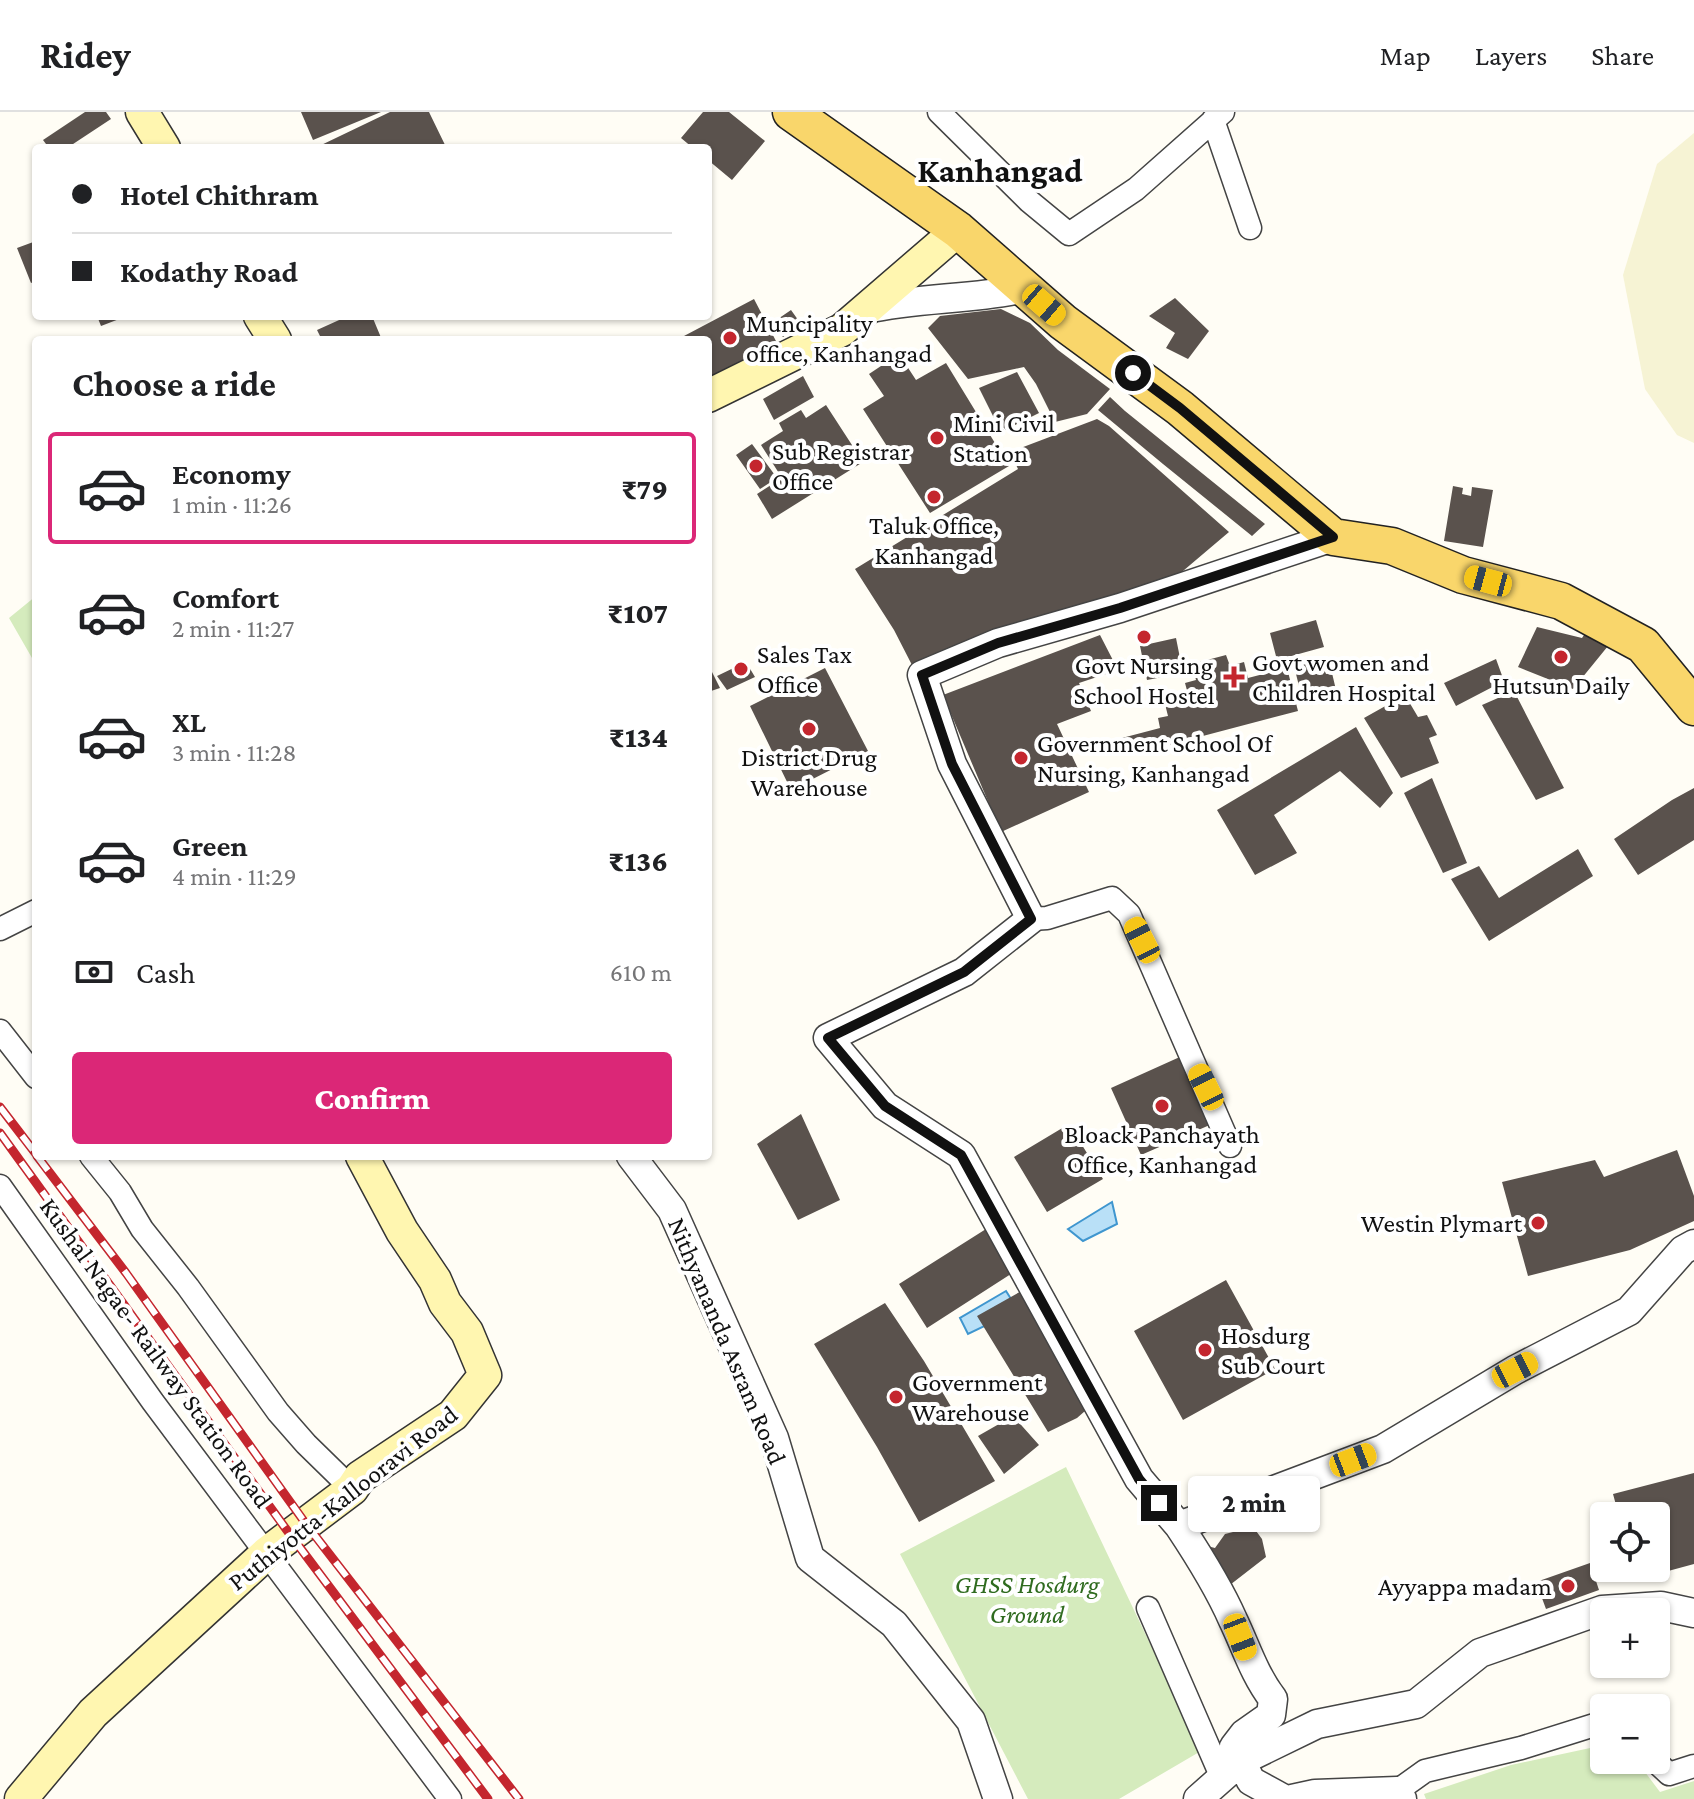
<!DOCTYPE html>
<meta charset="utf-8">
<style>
:root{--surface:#fff;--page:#f2f2f2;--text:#202124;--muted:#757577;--line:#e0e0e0;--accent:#db2777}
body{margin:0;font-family:"Crimson Pro",serif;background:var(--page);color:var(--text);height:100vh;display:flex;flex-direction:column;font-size:30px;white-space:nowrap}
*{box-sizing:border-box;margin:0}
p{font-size:26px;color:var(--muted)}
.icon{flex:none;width:44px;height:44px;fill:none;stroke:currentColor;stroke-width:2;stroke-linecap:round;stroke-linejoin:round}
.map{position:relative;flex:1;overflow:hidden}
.side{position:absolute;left:32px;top:224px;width:680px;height:824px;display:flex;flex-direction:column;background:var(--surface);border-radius:8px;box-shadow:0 2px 6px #0004}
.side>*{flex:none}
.hud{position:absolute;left:32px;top:32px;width:680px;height:176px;border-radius:8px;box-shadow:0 2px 6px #0004;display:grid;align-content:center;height:176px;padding:0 40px;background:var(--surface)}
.fabs{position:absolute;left:1590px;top:1390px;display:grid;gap:16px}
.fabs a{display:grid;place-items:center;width:80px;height:80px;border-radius:8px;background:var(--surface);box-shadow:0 2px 6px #0004;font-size:40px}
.end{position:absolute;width:36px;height:36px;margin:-18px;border:10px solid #111;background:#fff;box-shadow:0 0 0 4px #fff}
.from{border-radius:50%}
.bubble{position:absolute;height:56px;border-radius:8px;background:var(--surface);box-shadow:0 2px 6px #0004;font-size:26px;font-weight:800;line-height:56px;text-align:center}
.car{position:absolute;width:24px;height:48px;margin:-24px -12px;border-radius:10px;box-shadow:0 0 6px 2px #0007;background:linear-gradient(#f5c518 24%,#345 0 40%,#f5c518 0 76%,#345 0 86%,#f5c518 0)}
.hud b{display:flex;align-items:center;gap:28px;height:76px;font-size:30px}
.hud b+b{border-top:2px solid var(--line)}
.hud i{width:20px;height:20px;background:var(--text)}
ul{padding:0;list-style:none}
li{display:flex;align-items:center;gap:24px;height:112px;margin:0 16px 12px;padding:0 24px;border:4px solid transparent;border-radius:8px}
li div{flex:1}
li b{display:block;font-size:30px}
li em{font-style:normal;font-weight:800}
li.current{border-color:var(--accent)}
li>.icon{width:72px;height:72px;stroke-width:1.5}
h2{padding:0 40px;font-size:36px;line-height:96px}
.pay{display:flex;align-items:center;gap:20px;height:88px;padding:0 40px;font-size:30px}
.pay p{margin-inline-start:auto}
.primary-button{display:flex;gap:16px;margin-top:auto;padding:16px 40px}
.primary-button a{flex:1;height:92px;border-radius:8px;background:var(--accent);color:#fff;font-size:32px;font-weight:800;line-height:92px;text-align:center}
header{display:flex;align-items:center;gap:48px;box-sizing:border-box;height:112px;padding:0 40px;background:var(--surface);border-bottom:2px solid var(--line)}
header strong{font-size:38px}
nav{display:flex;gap:44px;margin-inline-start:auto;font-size:28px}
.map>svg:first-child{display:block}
.farmland{fill:#f6f3d4}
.green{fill:#d5ebbd}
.water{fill:#b9e0f7;stroke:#3f96cf;stroke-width:2}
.building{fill:#5a524d}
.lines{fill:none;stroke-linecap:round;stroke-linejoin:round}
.minor-casing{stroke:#444;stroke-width:25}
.tertiary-casing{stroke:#444;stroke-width:31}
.secondary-casing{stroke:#333;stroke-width:35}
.primary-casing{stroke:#222;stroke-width:39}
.minor{stroke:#fff;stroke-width:22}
.tertiary{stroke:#fff;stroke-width:28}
.secondary{stroke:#fff6b0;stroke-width:32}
.primary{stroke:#f9d66b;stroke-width:36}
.rail-casing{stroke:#c4262e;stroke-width:9}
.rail{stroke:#fff;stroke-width:6;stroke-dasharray:18;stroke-linecap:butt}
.route{stroke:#111;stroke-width:10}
.poi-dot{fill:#c4262e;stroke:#fff;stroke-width:3}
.labels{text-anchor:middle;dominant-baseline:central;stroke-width:8;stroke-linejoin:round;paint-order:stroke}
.poi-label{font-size:26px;fill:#111;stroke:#fff;text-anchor:start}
.street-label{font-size:26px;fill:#111;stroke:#fff}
.park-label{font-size:26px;font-style:italic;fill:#2f6b1f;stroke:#fff}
.district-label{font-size:34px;font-weight:bold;fill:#111;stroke:#fff}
</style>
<header>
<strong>Ridey</strong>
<nav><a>Map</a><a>Layers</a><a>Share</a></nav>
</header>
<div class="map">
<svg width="1694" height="1687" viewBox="0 0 1694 1687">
<rect width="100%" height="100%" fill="#fffdf5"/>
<path class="farmland" d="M1694,21V331L1677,323L1645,277L1623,163L1657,52Z"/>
<path class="green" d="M36,484V553L9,506Z
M1066,1355L1201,1639L1119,1687H1028L900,1442Z
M1604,1633V1648H1636L1660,1680L1694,1669V1687H1426L1424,1682L1511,1653Z"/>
<path class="water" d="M1112,1090L1117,1112L1083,1129L1068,1117Z
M1006,1179L1018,1198L968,1222L960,1206Z"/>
<path class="building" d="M85,0H106L111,7L67,36H49L43,28Z
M301,0H381L313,28Z
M390,0H429L446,35L315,36Z
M703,0H729L765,29L732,68L708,48V36H693L681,26Z
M36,129V169L31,171L17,136Z
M1175,186L1209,219L1188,247L1166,236L1175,221L1149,204Z
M754,187L777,231L708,266V228H686L684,224Z
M1001,197L1030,211L1058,238L1110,277L1087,302L1055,310L1036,272L1024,255L968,267L928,216L940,204Z
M791,198L801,212L783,225L772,211Z
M97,204H127L101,214Z
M348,204H372L382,228H322L317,218Z
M899,242L916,268L946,251L1009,354L930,401L863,297L884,284L869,262Z
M1017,260L1039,301L1001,320L979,276Z
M803,264L814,285L774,308L763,287Z
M1110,285L1125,299L1265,412L1252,424L1163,352L1098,298Z
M826,293L863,350L772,407L757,382L782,366L761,333L783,319L779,311L801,298L806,306Z
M1097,307L1109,314L1229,420L1170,470L1095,488L1080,497L913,555L894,518L855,457L1018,357L1010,340Z
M752,332L777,366L760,377L736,343Z
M1453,374L1463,376L1462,382L1471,384L1472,375L1493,378L1483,435L1444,429Z
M1316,508L1324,535L1277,548L1270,521Z
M1537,515L1582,526L1588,517L1608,534L1573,577L1518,555Z
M1100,523L1118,558L1079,571L1091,599L1057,612L1089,680L1001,720L943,583Z
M1176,526L1183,561L1147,568L1140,534Z
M1226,543L1230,554L1244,550L1248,566L1287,556L1298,599L1127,644L1122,626L1160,616L1158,606L1168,604L1165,592L1189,586L1185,571L1196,568L1192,552Z
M1496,547L1504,569L1456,594L1444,571Z
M1312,549L1313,554L1323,552L1326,562L1332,561L1336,578L1326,580L1324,575L1317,577L1318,581L1305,584L1302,573L1299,574L1295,558L1300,556L1299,552Z
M746,550L755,565L727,578L717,564Z
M708,552L720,576L708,580Z
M825,556L868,639L791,678L750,594Z
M1514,579L1564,676L1536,688L1482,593Z
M1405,583L1418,605L1427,603L1437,623L1429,626L1439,651L1401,666L1364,606Z
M1356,615L1393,681L1380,696L1340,659L1274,703L1297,741L1255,763L1217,698Z
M1432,666L1467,751L1443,761L1404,681Z
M1694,676V728L1638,763L1614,727L1672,688Z
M1578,737L1593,764L1489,829L1451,767L1479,754L1499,786Z
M1182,944L1212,1012L1141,1043L1111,976Z
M801,1002L840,1088L798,1108L757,1032Z
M1069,1012L1103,1067L1047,1100L1014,1045Z
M1677,1038L1694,1084V1109L1630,1138L1528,1164L1502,1070L1595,1048L1604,1065Z
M986,1117L1014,1160L927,1216L899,1172Z
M1226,1168L1275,1257L1183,1308L1134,1219Z
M1025,1177L1093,1292L1077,1306L1048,1320L977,1204Z
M885,1191L924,1249L995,1369L919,1410L877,1335L814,1232Z
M1013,1304L1039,1333L1004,1362L978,1324Z
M1694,1361V1452L1635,1468L1632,1456H1656V1404H1619L1613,1382Z
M1248,1408L1262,1427L1266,1445L1226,1476L1203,1433L1215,1436L1225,1422L1241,1418Z
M1590,1451L1599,1478L1546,1497L1536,1470Z"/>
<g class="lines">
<defs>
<path id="minor" d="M939,0L1029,89L1069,122L1136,77L1223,0
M1213,8L1250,116
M1031,807L1047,806L1112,786L1129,802L1230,1034
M0,817L36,799
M0,919L36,965
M91,1044L120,1080L142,1117L188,1175L278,1300L306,1332L352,1377
M0,1074L153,1290L450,1687
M1148,1496L1222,1666
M1654,1648L1669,1662L1694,1654
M1397,1679L1425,1659L1521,1636L1604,1610"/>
<path id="tertiary" d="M866,197C919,185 972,188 1025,176
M1333,425L1120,496L998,531L922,563L952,652L1031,807L964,860L828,926L885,994L961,1043L1139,1367L1179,1414L1383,1337L1515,1258L1629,1199L1683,1138L1694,1132
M631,1044L672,1098L774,1326L810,1446L894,1512L971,1609L998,1687
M1179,1414C1199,1444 1218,1474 1233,1508C1246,1535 1254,1562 1273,1587L1271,1603L1244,1622L1234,1635L1251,1669L1284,1687
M1198,1687L1241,1649L1317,1612L1416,1592L1480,1541L1602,1498L1661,1494L1694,1501
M1292,1687L1315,1682L1397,1679L1402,1687"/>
<path id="secondary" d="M142,0L164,36
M260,204L275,228
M708,284L842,218L958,118
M21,1687L93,1601L267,1441L352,1377L360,1365L453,1303L485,1263L467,1220L445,1191L435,1168L402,1119L362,1044"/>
<path id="primary" d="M791,0L958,118L1063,210L1180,296L1333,425L1392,434L1463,463L1561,489L1643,533L1694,595"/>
</defs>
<use href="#minor" class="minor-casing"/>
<use href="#tertiary" class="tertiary-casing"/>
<use href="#secondary" class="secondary-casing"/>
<use href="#primary" class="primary-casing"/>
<use href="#minor" class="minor"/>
<use href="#tertiary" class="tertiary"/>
<use href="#secondary" class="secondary"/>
<use href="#primary" class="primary"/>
<defs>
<path id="rail" d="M0,995L36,1042
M0,1021L286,1417L488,1687
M37,1044L126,1161L306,1412L519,1687"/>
</defs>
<use href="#rail" class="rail-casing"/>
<use href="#rail" class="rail"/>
</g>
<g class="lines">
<path class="route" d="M1133,261L1180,296L1333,425L1120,496L998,531L922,563L952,652L1031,807L964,860L828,926L885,994L961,1043L1139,1367L1159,1391"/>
</g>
<g class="poi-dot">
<circle cx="730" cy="226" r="8"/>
<circle cx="937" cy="326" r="8"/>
<circle cx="756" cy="354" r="8"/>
<circle cx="934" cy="385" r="8"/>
<circle cx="1144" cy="525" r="8"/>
<circle cx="1561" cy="545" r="8"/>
<circle cx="741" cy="557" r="8"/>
<path d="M1230 553h8v8h8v8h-8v8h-8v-8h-8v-8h8z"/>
<circle cx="809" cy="617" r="8"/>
<circle cx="1021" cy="646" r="8"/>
<circle cx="1162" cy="994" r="8"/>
<circle cx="1538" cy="1111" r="8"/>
<circle cx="1205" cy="1238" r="8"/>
<circle cx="896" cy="1285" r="8"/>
<circle cx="1568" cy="1474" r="8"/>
</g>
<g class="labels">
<g class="poi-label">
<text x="746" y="211">Muncipality<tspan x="746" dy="30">office, Kanhangad</tspan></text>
<text x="953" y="311">Mini Civil<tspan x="953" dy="30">Station</tspan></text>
<text x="772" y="339">Sub Registrar<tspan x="772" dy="30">Office</tspan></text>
<text x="934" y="413" text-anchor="middle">Taluk Office,<tspan x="934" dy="30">Kanhangad</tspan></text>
<text x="757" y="542">Sales Tax<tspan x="757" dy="30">Office</tspan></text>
<text x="1252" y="550">Govt women and<tspan x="1252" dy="30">Children Hospital</tspan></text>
<text x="1144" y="553" text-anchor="middle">Govt Nursing<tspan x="1144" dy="30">School Hostel</tspan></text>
<text x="1561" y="573" text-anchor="middle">Hutsun Daily</text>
<text x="1037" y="631">Government School Of<tspan x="1037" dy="30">Nursing, Kanhangad</tspan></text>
<text x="809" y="645" text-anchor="middle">District Drug<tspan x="809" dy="30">Warehouse</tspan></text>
<text x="1162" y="1022" text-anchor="middle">Bloack Panchayath<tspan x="1162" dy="30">Office, Kanhangad</tspan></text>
<text x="1522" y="1111" text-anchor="end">Westin Plymart</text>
<text x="1221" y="1223">Hosdurg<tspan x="1221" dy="30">Sub Court</tspan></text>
<text x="912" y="1270">Government<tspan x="912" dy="30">Warehouse</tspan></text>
<text x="1552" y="1474" text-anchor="end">Ayyappa madam</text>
</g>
<g class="street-label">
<text transform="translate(727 1229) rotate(67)">Nithyananda Asram Road</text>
<text transform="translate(156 1241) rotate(54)">Kushal Nagae- Railway Station Road</text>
<text transform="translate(343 1386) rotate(-38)">Puthiyotta-Kallooravi Road</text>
</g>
<g class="park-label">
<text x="1027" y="1472">GHSS Hosdurg<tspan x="1027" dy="30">Ground</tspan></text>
</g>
<g class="district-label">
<text x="1000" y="58">Kanhangad</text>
</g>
</g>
</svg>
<div class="fabs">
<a><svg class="icon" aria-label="locate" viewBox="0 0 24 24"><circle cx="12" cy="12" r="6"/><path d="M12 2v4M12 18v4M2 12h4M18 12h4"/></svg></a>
<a>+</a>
<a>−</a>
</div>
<i class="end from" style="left:1133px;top:261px"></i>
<i class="end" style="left:1159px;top:1391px"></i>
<div class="bubble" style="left:1188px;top:1364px;width:132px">2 min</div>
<i class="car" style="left:1044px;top:193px;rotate:131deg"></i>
<i class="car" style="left:1488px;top:469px;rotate:285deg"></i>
<i class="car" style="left:1142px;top:828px;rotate:333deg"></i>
<i class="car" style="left:1206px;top:975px;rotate:334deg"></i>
<i class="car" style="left:1515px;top:1258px;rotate:63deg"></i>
<i class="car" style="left:1353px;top:1348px;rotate:69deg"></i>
<i class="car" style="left:1240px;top:1525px;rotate:159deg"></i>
<div class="hud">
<b><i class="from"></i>Hotel Chithram</b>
<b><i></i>Kodathy Road</b>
</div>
<section class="side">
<h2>Choose a ride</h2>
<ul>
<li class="current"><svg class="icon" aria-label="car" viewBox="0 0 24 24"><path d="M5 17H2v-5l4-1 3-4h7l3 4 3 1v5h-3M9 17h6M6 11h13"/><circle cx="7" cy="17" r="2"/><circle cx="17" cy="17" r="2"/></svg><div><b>Economy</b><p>1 min · 11:26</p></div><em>₹79</em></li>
<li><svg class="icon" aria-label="car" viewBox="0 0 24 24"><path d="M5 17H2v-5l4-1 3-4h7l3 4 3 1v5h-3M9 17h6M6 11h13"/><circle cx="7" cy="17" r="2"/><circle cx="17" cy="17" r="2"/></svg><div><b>Comfort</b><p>2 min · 11:27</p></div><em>₹107</em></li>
<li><svg class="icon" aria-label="car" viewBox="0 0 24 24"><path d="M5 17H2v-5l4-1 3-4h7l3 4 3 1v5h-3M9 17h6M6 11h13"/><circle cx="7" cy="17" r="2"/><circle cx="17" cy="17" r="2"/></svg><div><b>XL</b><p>3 min · 11:28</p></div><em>₹134</em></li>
<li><svg class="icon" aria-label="car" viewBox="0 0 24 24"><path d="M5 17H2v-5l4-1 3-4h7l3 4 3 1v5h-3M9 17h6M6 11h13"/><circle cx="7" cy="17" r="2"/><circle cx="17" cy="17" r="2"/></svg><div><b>Green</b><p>4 min · 11:29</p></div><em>₹136</em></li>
</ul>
<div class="pay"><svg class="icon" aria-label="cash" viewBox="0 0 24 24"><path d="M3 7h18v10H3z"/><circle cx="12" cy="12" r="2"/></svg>Cash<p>610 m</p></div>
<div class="primary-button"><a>Confirm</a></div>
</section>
</div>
